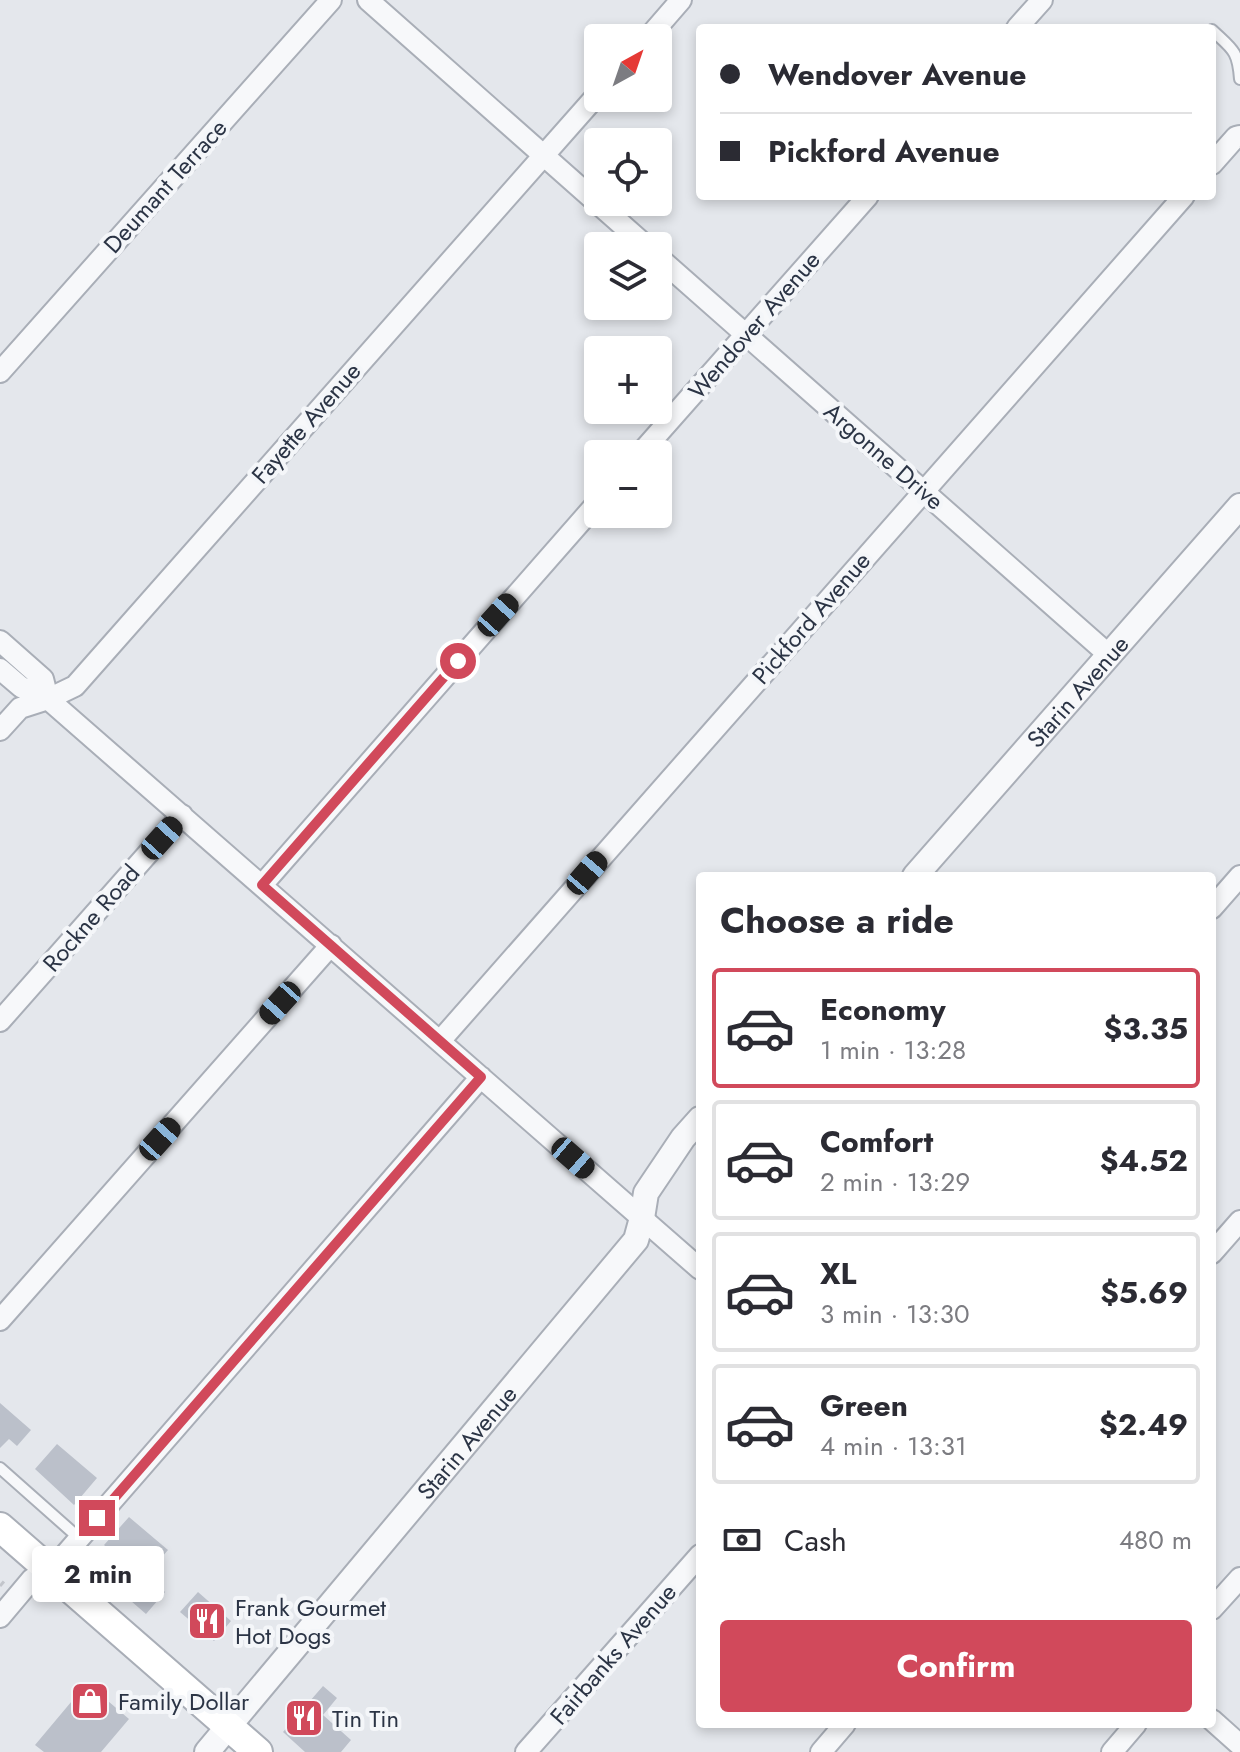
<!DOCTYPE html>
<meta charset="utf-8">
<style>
:root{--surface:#fff;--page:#f7f7f7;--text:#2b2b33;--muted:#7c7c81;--line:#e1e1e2;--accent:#d1495b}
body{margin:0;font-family:Jost,sans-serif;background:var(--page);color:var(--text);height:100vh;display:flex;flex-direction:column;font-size:30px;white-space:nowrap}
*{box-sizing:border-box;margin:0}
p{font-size:26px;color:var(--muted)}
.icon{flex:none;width:44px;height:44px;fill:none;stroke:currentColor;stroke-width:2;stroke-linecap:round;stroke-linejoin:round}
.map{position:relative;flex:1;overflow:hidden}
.drawer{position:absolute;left:696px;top:872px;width:520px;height:856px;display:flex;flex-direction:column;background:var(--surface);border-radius:8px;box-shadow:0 4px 12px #0003}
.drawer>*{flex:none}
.hud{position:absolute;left:696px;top:24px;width:520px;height:176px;border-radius:8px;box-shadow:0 4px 12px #0003;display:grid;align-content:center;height:176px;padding:0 24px;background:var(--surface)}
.needle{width:52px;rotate:40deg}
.controls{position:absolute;left:584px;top:24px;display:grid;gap:16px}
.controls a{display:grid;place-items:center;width:88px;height:88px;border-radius:8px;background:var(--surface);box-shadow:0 4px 12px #0003;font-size:40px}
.end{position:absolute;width:36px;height:36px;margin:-18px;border:10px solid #d1495b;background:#fff;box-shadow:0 0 0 4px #fff}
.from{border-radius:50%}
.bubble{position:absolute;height:56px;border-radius:8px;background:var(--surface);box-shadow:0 4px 12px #0003;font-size:26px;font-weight:700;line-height:56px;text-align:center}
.car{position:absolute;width:24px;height:48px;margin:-24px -12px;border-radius:10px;box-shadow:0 0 6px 2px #0007;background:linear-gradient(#222 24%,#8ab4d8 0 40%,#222 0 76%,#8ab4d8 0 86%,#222 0)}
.hud b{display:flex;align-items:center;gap:28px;height:76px;font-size:30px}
.hud b+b{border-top:2px solid var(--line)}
.hud i{width:20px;height:20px;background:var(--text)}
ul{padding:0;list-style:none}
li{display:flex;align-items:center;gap:24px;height:120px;margin:0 16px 12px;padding:0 8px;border:4px solid var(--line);border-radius:8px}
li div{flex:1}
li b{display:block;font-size:30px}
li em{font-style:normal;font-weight:700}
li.current{border-color:var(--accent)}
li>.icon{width:72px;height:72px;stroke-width:1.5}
h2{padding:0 24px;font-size:36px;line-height:96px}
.pay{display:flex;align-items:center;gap:20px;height:88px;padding:0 24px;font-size:30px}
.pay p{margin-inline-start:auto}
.primary-button{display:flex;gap:16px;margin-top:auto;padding:16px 24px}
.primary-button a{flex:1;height:92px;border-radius:8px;background:var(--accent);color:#fff;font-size:32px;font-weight:700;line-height:92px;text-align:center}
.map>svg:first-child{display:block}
.building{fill:#bbc0ca}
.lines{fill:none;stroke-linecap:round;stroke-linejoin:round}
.service-casing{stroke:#a9aeb7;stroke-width:14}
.minor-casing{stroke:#a9aeb7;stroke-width:24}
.tertiary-casing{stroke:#a9aeb7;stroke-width:28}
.secondary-casing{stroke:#a9aeb7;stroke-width:32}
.path{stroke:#c2c5cb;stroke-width:3;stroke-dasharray:6 6;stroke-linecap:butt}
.service{stroke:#f7f8fa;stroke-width:10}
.minor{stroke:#f7f8fa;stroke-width:20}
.tertiary{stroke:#f7f8fa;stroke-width:24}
.secondary{stroke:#fff;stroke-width:28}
.route{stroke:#d1495b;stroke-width:10}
.labels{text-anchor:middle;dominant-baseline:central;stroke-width:8;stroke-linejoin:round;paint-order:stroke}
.street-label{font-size:24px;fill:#2b3445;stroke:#f4f6f9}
.poi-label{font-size:24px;fill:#2b3445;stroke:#f4f6f9;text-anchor:start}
</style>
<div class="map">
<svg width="1240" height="1752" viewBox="0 0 1240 1752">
<rect width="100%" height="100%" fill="#e4e7ec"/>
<path class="building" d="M0,1403L31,1430L17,1446L9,1439L0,1448Z
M57,1444L97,1478L74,1505L35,1469Z
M129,1517L168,1550L143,1579L104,1545Z
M150,1579L165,1592L146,1614L131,1601Z
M198,1592L231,1621L214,1641L180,1612Z
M87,1683L129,1719L101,1752H44L35,1745Z
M323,1686L337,1698L323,1715L351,1740L341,1752H305L283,1732Z"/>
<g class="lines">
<defs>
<path id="service" d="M1212,30C1232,49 1238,50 1240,79
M0,1468L79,1538"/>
<path id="minor" d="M368,0L646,246
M1017,28L1042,0
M648,38L681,0
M1212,164L1236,137L1240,136
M658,257L1109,655
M0,372L331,0
M640,454L868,196
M0,641L43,679L48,699
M0,669L21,687L48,699L700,1269
M0,730L20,708L48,699L75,686L598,94
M262,885L598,502
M1212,908L1240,876
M0,1021L182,815
M440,1041L1184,196
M1212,1253L1240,1221
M0,1320L331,945
M1212,1609L1240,1578
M0,1617L32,1579L64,1556L481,1077
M1212,1720L1240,1745
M526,1752L700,1555
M821,1752L845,1724
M1112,1752L1136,1724"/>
<g id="tertiary">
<path id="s1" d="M915,876L1240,506"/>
<path id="s2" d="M207,1752L636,1240L642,1218L646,1193L683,1138L700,1119"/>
</g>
<path id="secondary" d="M0,1527L258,1752"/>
</defs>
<use href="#service" class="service-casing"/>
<use href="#minor" class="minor-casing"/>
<use href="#tertiary" class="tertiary-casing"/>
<use href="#secondary" class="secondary-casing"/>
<path class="path" d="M0,1586L7,1578"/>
<use href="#service" class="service"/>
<use href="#minor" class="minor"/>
<use href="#tertiary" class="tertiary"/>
<use href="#secondary" class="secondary"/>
</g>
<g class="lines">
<path class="route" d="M97,1518L481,1077L262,885L458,661"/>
</g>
<defs>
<symbol id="restaurant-square" viewBox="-11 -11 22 22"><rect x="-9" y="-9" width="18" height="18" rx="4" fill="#d1495b" stroke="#f4f6f9"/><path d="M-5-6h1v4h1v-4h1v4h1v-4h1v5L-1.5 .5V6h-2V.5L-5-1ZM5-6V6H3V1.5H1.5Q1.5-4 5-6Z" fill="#fff"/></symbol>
<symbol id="shop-square" viewBox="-11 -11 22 22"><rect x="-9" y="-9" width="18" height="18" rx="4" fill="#d1495b" stroke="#f4f6f9"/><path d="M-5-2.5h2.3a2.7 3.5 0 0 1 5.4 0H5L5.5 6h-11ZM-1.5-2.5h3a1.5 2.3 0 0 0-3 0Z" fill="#fff"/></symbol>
</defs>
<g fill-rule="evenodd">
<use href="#restaurant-square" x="185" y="1599" width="44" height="44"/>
<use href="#shop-square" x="68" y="1679" width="44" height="44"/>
<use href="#restaurant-square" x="282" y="1696" width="44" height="44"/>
</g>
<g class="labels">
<g class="street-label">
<text transform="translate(165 186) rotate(-48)">Deumant Terrace</text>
<text transform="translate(754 325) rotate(-49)">Wendover Avenue</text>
<text transform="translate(306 423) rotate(-49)">Fayette Avenue</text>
<text transform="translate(884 456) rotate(41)">Argonne Drive</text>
<text transform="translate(811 618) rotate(-49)">Pickford Avenue</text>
<text stroke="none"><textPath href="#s1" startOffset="246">Starin Avenue</textPath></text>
<text transform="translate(91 918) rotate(-49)">Rockne Road</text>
<text stroke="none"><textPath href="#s2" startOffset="404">Starin Avenue</textPath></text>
<text transform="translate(613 1654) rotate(-49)">Fairbanks Avenue</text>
</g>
<g class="poi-label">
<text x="235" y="1607">Frank Gourmet<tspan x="235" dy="28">Hot Dogs</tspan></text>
<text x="118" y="1701">Family Dollar</text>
<text x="332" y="1718">Tin Tin</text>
</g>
</g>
</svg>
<div class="controls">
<a><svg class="needle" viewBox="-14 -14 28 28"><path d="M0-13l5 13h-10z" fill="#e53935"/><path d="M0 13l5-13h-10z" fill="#7c7c81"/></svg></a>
<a><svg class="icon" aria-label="locate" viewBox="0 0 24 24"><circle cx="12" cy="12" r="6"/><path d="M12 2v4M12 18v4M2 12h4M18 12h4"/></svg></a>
<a><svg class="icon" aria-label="layers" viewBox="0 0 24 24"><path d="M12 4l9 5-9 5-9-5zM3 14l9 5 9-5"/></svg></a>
<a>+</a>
<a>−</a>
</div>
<i class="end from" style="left:458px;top:661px"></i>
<i class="end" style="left:97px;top:1518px"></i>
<div class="bubble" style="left:32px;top:1546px;width:132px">2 min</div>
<i class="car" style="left:498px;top:615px;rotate:42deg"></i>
<i class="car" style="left:162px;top:838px;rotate:42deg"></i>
<i class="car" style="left:587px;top:873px;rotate:41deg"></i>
<i class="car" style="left:280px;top:1003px;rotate:222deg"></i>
<i class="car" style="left:160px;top:1139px;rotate:42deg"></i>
<i class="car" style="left:573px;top:1158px;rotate:131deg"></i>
<div class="hud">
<b><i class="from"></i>Wendover Avenue</b>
<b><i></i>Pickford Avenue</b>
</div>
<section class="drawer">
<h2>Choose a ride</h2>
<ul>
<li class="current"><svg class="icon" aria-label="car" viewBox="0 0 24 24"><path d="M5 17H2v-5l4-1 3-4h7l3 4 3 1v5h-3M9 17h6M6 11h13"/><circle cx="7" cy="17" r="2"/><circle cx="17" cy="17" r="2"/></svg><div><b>Economy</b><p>1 min · 13:28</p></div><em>$3.35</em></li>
<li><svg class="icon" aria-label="car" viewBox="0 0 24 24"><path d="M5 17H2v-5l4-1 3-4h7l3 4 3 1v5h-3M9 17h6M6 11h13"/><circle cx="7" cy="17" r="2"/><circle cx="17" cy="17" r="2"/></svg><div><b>Comfort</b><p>2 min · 13:29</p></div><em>$4.52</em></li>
<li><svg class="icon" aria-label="car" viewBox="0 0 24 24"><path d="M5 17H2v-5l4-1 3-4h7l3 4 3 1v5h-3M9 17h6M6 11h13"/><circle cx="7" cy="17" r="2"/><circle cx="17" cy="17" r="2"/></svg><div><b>XL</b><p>3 min · 13:30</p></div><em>$5.69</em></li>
<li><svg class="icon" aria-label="car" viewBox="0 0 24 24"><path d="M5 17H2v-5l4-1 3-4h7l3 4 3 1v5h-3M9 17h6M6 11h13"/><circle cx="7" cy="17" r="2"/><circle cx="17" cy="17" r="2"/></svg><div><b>Green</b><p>4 min · 13:31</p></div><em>$2.49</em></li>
</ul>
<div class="pay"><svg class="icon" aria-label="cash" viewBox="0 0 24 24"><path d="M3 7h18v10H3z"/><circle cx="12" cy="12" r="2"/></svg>Cash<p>480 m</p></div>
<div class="primary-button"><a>Confirm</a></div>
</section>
</div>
